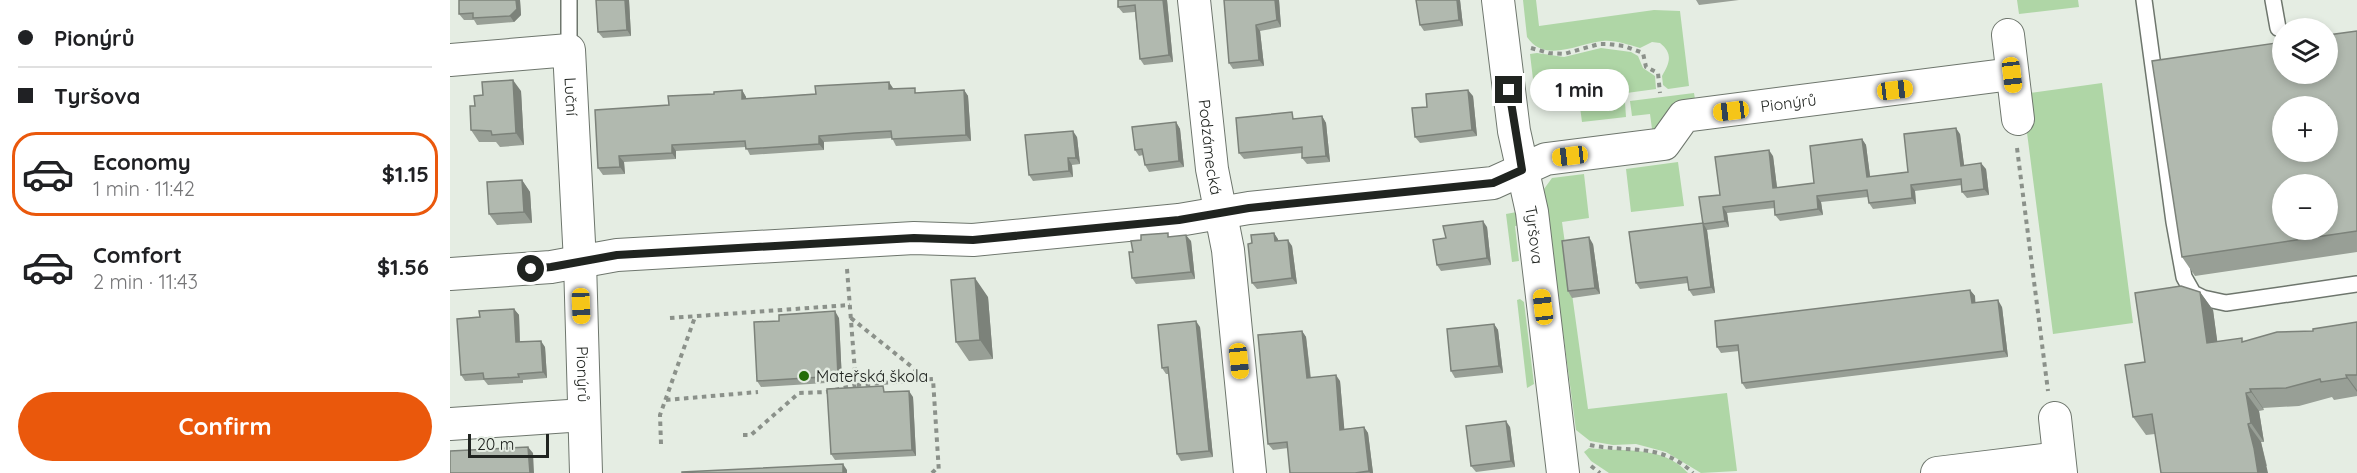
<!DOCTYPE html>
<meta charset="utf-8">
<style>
:root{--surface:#fff;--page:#f6f6f6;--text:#202124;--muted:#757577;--line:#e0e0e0;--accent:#ea580c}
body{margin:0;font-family:Quicksand,sans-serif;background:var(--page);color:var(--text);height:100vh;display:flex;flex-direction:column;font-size:22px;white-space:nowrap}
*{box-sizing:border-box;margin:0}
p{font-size:20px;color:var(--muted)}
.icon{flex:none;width:33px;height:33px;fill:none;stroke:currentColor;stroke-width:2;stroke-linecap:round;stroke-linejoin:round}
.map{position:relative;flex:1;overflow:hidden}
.panel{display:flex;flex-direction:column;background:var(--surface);width:450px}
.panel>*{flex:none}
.banner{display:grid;align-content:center;height:132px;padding:0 18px;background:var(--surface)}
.buttons{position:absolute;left:1822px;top:18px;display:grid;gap:12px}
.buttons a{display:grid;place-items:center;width:66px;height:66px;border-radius:50%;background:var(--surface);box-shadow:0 3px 9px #0003;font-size:30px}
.scale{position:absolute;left:18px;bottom:15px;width:81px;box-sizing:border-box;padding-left:6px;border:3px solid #202420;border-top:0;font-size:16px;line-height:21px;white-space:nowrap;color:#202420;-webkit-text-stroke:4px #e5ede3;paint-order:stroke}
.end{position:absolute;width:27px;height:27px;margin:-14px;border:8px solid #202420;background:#fff;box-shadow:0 0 0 3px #fff}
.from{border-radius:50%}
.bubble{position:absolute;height:42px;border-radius:21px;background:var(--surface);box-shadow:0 3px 9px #0003;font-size:20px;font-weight:800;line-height:42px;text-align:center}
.car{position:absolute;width:18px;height:36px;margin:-18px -9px;border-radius:8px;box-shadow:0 0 4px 2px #0007;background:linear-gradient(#f5c518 24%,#345 0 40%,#f5c518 0 76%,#345 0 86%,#f5c518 0)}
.banner b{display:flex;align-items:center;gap:21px;height:57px;font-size:22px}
.banner b+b{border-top:2px solid var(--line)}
.banner i{width:15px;height:15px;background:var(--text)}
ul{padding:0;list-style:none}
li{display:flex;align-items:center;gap:18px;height:84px;margin:0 12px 9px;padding:0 6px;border:3px solid transparent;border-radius:24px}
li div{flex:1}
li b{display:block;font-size:22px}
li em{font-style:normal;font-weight:800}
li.on{border-color:var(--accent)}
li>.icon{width:54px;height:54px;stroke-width:1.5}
.cta{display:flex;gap:12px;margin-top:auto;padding:12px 18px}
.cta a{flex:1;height:69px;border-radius:36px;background:var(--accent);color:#fff;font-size:24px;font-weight:800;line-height:69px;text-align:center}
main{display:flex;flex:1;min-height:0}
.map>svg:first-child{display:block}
.green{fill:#afd6a6}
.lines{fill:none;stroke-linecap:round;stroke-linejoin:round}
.service-casing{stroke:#6e766d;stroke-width:18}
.minor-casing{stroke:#6e766d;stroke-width:34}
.path{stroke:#8b918a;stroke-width:4;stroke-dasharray:4.5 4.5;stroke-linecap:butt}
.service{stroke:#fff;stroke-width:15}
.minor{stroke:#fff;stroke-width:32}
.wall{fill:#989f96}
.shaded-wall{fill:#7c827a}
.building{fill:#b1b9af;stroke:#7c827a;stroke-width:1.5;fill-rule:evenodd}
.route{stroke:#202420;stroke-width:8}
.poi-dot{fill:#256d0a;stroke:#e5ede3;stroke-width:2}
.labels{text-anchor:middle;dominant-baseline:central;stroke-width:5;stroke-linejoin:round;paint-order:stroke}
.street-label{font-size:16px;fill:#202420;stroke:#e5ede3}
.poi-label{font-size:16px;fill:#202420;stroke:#e5ede3;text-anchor:start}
</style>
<main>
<section class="panel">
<div class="banner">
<b><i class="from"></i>Pionýrů</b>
<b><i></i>Tyršova</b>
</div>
<ul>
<li class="on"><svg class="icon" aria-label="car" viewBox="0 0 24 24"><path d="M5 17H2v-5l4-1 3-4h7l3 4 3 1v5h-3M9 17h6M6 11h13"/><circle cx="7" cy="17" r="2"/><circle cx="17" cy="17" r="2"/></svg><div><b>Economy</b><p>1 min · 11:42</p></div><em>$1.15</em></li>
<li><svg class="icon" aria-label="car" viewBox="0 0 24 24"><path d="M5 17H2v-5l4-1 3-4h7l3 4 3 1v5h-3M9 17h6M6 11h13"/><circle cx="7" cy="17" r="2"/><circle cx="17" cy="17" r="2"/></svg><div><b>Comfort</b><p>2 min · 11:43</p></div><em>$1.56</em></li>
</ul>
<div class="cta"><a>Confirm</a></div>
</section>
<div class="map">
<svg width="1907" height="473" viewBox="0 0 1907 473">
<rect width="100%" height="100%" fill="#e5ede3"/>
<path class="green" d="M1073,0H1086L1089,26L1204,10L1230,11L1239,86L1218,89L1213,85L1212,76C1219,64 1224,54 1210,43L1202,42L1190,48C1178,45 1166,40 1153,41C1129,43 1095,64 1077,37Z
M1567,0H1628L1629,7L1569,14Z
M1151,48L1181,52L1188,56L1193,68L1205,76L1206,89L1096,104L1089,102L1085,96L1080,54L1087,53L1114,57Z
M1652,83L1683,323L1603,334L1572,94Z
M1244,93L1245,99L1206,132L1202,129L1200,114L1182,116L1180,101Z
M1175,102L1176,117L1132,122L1130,107Z
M1228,162L1234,206L1181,212L1176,169Z
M1134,174L1139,218L1112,222L1138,409L1277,393L1287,471L1251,473L1216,452L1186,444L1163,445L1140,441L1126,430L1094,189L1102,178Z
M1072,211L1074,225L1065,226L1069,261L1062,262L1056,214Z
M1070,299L1074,302L1084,384L1077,388L1067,300Z
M1139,448C1171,452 1214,445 1238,473H1159L1141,461L1134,452Z"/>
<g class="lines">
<defs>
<path id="service" d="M119,0V50
M1694,0L1724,222L1734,277L1743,293L1753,298L1776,303L1907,284
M1823,0L1828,28"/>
<g id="minor">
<path id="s1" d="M744,0L762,169L778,250L800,473"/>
<path id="s2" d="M1048,0L1064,131L1082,212L1113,473"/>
<path d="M1558,35L1568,119"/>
<path id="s3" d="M0,60L119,50L130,262L136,473"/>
<path id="s4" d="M0,274L101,267L167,255L464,238L523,240L729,220L799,208L1043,183L1096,159L1214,144L1234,116L1562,74"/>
<path d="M1605,418L1611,473"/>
<path d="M0,424L134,415"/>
<path d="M1487,473L1609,458"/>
</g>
</defs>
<use href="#service" class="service-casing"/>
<use href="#minor" class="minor-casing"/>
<path class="path" d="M1081,48L1099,53L1114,54L1149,44H1158L1174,46L1193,53L1196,67L1208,73L1210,93
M1567,148L1598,391
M397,269L406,385L483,379L489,473
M220,318L400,305
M401,318L477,379
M216,400L308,392
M293,435H301L349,393L376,392L406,385
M211,444L210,415L245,317
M1140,445C1178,453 1211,442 1243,473
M1141,466L1150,473
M482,473L488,467"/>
<use href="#service" class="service"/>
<use href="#minor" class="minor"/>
</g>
<path class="wall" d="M9,0H70L71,15L64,22L27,25L24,20H14L9,14Z
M179,0L181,36L153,38L148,32Z
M717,0L723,62L694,65L690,59L685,12L673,13L668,7Z
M774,0H829L831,27L810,31L814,66L783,69L779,63Z
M1010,0L1013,26L974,31L970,25Z
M1246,0H1289L1249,5Z
M1907,31V252L1745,276L1732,257Z
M443,88V89L468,93L514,90L518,96L521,141L446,146L442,138L410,140L374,142V150L300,155L296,147L226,151V159L174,162L175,174L153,175L148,168L219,105L264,94L292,90L296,97V99Z
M71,91L74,145L50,147L46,142H29L21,130L25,106Z
M1023,96L1027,136L970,143L965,137L977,107Z
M872,116L876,123L880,162L857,164L852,158V153L794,159L789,153L847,119Z
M726,122L730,129L734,167L699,172L695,165L693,155L689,156L685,150Z
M1510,134L1514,165L1536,169L1539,195L1517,198L1512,192V185L1465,191L1466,204L1423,209L1419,203L1418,197L1371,202L1373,215L1330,221L1325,215V208L1277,213L1279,227L1257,230L1265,293L1243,296L1239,290L1238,283L1190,289L1186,283L1253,223L1270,195L1323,156L1327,188L1364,183L1412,139L1416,145L1420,177L1458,172Z
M627,137L630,164L622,165L623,177L583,181L579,175Z
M72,180L80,192L82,223L47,225L39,214Z
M1037,227L1041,265L991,271L987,265L996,238Z
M824,233L828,241L842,246L847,284L807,289L802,283V243Z
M721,237L741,241L745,279L686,284L682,278L683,252Z
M1143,244L1150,294L1122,298L1118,291Z
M1520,290L1525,296V303L1552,307L1558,357L1296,389L1292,383L1289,351L1271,353L1267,347Z
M1750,292L1763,310L1767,341H1795L1863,331L1907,322V396L1884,400L1882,397L1849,406L1813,408L1814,410L1809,411L1814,442H1811L1817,466L1705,434L1696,435L1683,417Z
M538,297L543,359L519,361L506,342Z
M64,309L69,315L70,342L95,347L97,378L73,380V383L38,385L34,380L15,381L11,375L30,317Z
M389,318L392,382L311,387L307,381L329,321Z
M1044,324L1048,330L1053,373L1005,378L1001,371Z
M750,327L763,457L731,461L727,454L719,374H716L712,368Z
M852,331L856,337L861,378L890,381L894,429L914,427L918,433L923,473H840L838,448L823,450L818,444Z
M437,392L463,397L466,456L385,460L381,454Z
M1060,427L1065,467L1026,472L1021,466Z"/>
<path class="shaded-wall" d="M66,0H70L71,15L64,22L60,16Z
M175,0H179L181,36L177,30Z
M713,0H717L723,62L719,55Z
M825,0H829L831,27L827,20Z
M1007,0H1010L1013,26L1009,20Z
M806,25L810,31L814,66L809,60Z
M63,80L71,91L74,145L66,133Z
M439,82L443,88V96L439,89Z
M292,90L296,97L297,105L292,99Z
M514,90L518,96L521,141L516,135Z
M1018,90L1023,96L1027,136L1022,130Z
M872,116L876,123L880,162L876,156Z
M726,122L730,129L734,167L729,161Z
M1506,128L1510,134L1515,172L1511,166Z
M623,131L627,137L630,164L626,158Z
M369,136L374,142V150L369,144Z
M1412,139L1416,145L1421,183L1417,177Z
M222,145L226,151V159L222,153Z
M1319,150L1323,156L1328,195L1323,188Z
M169,156L174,162L175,174L170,167Z
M618,158L622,165L623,177L619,171Z
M1531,163L1536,169L1539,195L1534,189Z
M72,180L80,192L82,223L74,212Z
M1461,185L1465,191L1466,204L1462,198Z
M1367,196L1371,202L1373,215L1368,209Z
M1273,207L1277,213L1279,227L1275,221Z
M1033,221L1037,227L1041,265L1037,258Z
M1253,223L1257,230L1265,293L1261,287Z
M824,233L828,239L829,247L825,241Z
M736,235L741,241L745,279L741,272Z
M1139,237L1143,244L1150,294L1145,288Z
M838,240L842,246L847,284L842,278Z
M525,278L538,297L543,359L530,340Z
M1520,290L1525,296L1526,310L1522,303Z
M1750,292L1763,310L1770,361L1757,343Z
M1548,300L1552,307L1558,357L1554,351Z
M64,309L69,315L70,348L66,342Z
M385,311L389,318L392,382L388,376Z
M746,321L750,327L763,457L759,451Z
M1044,324L1048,330L1053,373L1049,366Z
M852,331L856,337L861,384L857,378Z
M91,341L95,347L97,378L93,372Z
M886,375L890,381L895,436L890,430Z
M1896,375L1907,390V392L1897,378Z
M1800,389L1813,408L1814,410L1801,392Z
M459,391L463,397L466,456L462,450Z
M1796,393L1809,411L1814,442L1801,423Z
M1056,421L1060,427L1065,467L1061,461Z
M1798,424L1811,442L1818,473H1808Z
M914,427L918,433L923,473H920L919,471Z
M78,447L83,453L84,473H80Z
M393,464L397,470V473H393Z"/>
<path class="building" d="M9,0H66L67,9L60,16L23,18V13L9,14Z
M146,0H175L177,30L148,32Z
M668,0H713L719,55L690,59L685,5L668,7Z
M774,0H825L827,20L806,25L809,60L779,63Z
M966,0H1007L1009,20L970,25Z
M1907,31V231L1732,257L1702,61L1833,42V74H1878V35ZM1833,106H1878V152H1833ZM1833,184H1878V230H1833Z
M63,80L66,133L42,135L41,131L21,130L20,106H25L24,96L33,95L32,82Z
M439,82V89L465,88V93L514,90L516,135L442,139L441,131L405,133L369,136V144L296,149L295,141L222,145V153L169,156L170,167L148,168L145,110L219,105L218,96L264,94V92L292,90V99L366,94L365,86Z
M1018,90L1022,130L965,137L962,108L977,107L976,94Z
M842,112L843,119L872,116L876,156L852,158V147L789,153L786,118Z
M726,122L729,161L695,165L692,149L685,150L682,127Z
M1506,128L1511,166L1531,163L1534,189L1512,192L1511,179L1461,185L1462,198L1419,203L1417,190L1367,196L1368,209L1325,215L1324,201L1273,207L1275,221L1253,224L1249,197L1270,195L1265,157L1319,150L1323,188L1364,183L1360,146L1412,139L1417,177L1458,172L1454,134Z
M623,131L626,158H618L619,171L579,175L575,135Z
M72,180L74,212L39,214L37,182Z
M1033,221L1037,258L987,265L983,240L996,238L993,226Z
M1253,223L1261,287L1239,290L1237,277L1186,283L1179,232Z
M718,233V237L736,235L741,272L682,278L679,252H683L681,241L691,240V235Z
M824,233L825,241L838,240L842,278L802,283L798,244L802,243L801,235Z
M1139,237L1145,288L1118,291L1112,241Z
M525,278L530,340L506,342L501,280Z
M1731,286L1750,292L1757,343L1792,338V342L1827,332L1863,331V329L1907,322V375H1896L1897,378L1871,382L1870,379L1836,388L1800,389L1801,392L1796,393L1801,423L1798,424L1804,448L1808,473H1711L1702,414L1683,417L1675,365L1695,362L1685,293Z
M1520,290L1522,303L1548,300L1554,351L1292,383L1288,345L1267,347L1265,321Z
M64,309L66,342L91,341L93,372L68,374L69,377L34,379L33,373L11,375L7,319L30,317L29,311Z
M385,311L388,376L307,381L304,322L329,321V315Z
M746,321L759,451L727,454L718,367L712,368L708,325Z
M1044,324L1049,366L1001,371L997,329Z
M852,331L857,378L886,375L890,430L914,427L919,471L905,473H840L837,442L818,444L808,335Z
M433,386L434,392L459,391L462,450L381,454L377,389Z
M1056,421L1061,461L1021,466L1016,426Z
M78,447L80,473H0V451Z
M393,464V473H232V472Z"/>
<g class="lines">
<path class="route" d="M81,269L101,267L167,255L464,238L523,240L729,220L799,208L1043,183L1072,170L1059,90"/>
</g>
<circle class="poi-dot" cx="354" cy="376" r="6"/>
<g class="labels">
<g class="street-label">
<text stroke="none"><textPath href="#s3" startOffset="166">Luční</textPath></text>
<text stroke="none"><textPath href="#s4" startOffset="1365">Pionýrů</textPath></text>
<text stroke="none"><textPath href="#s1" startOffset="148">Podzámecká</textPath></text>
<text stroke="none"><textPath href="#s2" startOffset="238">Tyršova</textPath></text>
<text stroke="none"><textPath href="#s3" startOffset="444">Pionýrů</textPath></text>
</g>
<g class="poi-label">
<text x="366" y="376">Mateřská škola</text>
</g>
</g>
</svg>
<div class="buttons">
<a><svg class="icon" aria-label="layers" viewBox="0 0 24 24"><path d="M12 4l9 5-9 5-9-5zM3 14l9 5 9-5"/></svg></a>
<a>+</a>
<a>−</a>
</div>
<div class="scale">20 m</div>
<i class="end from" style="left:81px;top:269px"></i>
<i class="end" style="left:1059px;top:90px"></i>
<div class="bubble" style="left:1080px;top:69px;width:99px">1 min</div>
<i class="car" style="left:1562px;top:75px;rotate:173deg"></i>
<i class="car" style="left:1445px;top:90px;rotate:83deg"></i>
<i class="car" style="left:1281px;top:111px;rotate:263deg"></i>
<i class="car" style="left:1120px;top:156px;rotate:263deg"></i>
<i class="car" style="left:131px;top:306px;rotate:178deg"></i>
<i class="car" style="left:1093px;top:307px;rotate:353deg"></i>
<i class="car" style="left:789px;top:361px;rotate:174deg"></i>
</div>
</main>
